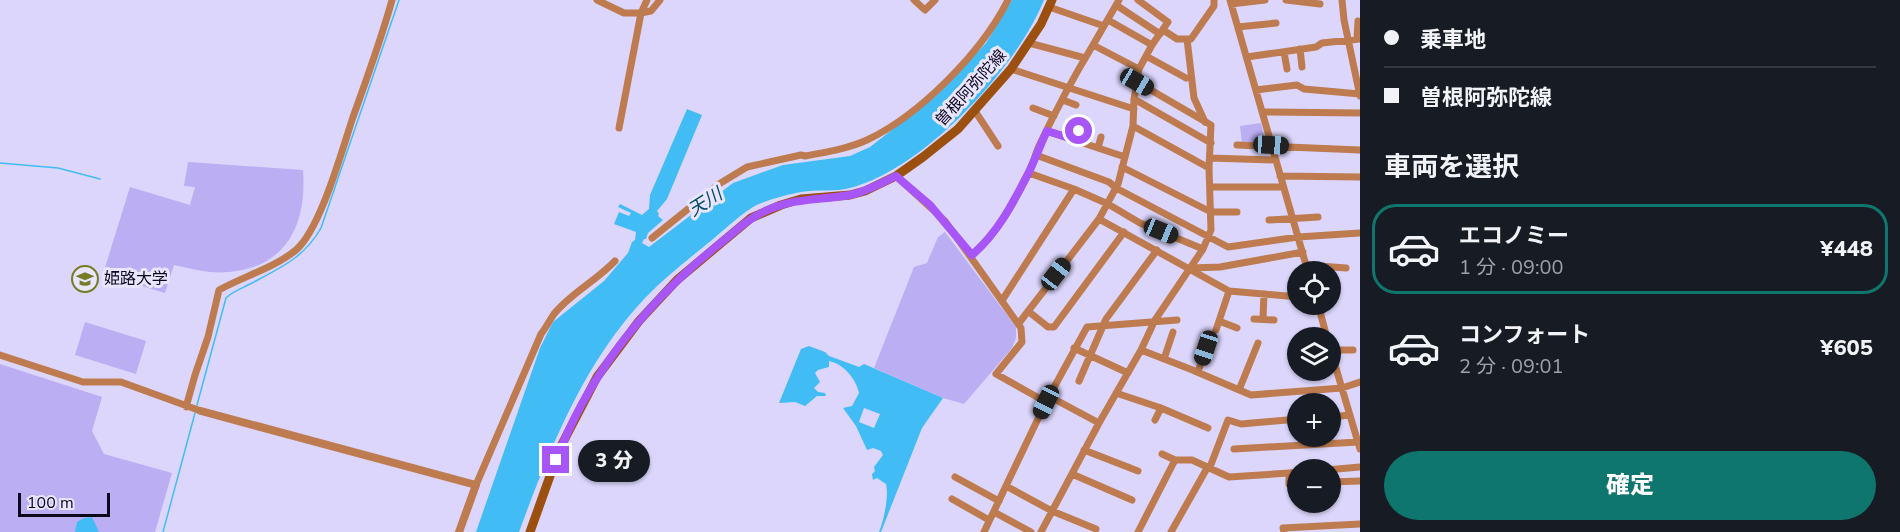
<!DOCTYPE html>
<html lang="ja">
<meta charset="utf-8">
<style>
:root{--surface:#171b24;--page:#20242c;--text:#f1f3f6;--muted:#9ea1a6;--line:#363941;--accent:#0f766e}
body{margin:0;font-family:"Nunito Sans","Noto Sans JP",sans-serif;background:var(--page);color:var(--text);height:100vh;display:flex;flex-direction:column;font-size:22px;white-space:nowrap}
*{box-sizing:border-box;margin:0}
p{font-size:20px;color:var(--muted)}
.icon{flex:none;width:33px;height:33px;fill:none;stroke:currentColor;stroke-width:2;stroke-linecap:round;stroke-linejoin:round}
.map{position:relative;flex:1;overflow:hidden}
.drawer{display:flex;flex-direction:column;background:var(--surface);width:540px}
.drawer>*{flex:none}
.guide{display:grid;align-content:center;height:132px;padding:0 24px;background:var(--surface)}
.buttons{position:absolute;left:1287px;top:261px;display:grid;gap:12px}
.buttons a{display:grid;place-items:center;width:54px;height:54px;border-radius:50%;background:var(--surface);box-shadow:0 2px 4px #0004;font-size:30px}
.scale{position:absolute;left:18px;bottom:15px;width:92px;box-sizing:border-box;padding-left:6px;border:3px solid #0e081d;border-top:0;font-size:16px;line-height:21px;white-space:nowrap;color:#0e081d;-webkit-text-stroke:4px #e9e5fe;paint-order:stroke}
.end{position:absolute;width:27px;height:27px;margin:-14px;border:8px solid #a855f7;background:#fff;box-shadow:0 0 0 3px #fff}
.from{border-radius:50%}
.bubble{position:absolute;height:42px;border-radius:21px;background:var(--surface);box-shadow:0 2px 4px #0004;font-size:20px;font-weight:800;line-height:42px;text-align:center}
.car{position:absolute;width:18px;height:36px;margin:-18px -9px;border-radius:8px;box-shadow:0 0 4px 2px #0007;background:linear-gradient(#222 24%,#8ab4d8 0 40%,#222 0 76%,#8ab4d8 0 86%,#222 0)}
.guide b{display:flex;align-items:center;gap:21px;height:57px;font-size:22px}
.guide b+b{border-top:2px solid var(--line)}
.guide i{width:15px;height:15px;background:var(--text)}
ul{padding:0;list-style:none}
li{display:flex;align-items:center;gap:18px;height:90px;margin:0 12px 9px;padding:0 12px;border:3px solid transparent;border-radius:24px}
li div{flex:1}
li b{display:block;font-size:22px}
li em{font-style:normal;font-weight:800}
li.on{border-color:var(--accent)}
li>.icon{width:54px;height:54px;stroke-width:1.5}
h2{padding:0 24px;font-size:27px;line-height:72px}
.cta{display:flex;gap:12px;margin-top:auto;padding:12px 24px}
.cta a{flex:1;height:69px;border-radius:36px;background:var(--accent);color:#fff;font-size:24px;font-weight:800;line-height:69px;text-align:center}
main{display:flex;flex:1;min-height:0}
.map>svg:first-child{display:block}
.green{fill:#bbaef2}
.water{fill:#41bcf5;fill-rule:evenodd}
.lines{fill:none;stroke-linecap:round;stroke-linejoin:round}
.stream{stroke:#41bcf5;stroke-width:1.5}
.minor{stroke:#bd7b4f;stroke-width:7}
.tertiary{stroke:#bd7b4f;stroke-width:8}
.secondary{stroke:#9c5010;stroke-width:9}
.route{stroke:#a855f7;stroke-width:8}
.labels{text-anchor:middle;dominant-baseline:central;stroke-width:6;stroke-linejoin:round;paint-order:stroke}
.street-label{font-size:16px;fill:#0e081d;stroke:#e9e5fe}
.poi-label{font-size:16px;fill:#0e081d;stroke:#e9e5fe;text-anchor:start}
.water-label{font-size:18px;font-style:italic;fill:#014966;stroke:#e9e5fe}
</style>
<main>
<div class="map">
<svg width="1360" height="532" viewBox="0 0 1360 532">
<rect width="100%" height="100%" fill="#dcd6fc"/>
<path class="green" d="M1261,123L1266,143H1242L1240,126Z
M188,162L303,170C307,224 287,267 229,272C210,274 192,269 174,265L165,293L103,274L130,187L190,205L195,187L184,186Z
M945,232L1016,327V338L1012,348L964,404L943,398L874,368L914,267L927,263L938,237Z
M85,322L146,341L136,374L75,355Z
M0,364L102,397L92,431L104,454L172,473L155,532H0Z"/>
<path class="water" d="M1012,0H1044C1016,69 924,169 850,188C835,192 817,189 801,192C789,194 763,201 753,207C737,217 722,232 707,244C686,261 664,278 645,298C583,364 550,448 519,532H476L540,348L553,322L604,281L628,253L632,242L635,240L636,232L614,224L619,212L629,216L631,213L618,207L620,204L642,215L649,209L650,195L687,109L702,115L667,199L657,211L659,214L658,216L663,220L648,233L646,239H644L642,243L649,247L733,183L783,165L850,156L870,147L938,94L986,43Z
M809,346L825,352L829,356L859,367L864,364L943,398L922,428L881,532H879C884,520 889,496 886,484L877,478L873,480L872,474L875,471L874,467L883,455L881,451L873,448L867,450L856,426L843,408L852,406L859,393C856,379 844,364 829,361V367L818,370L815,373L820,382L814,388L818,392L825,393L826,396H817L805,406L795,402L779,403L801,349ZM864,408L880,414L874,428L859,422Z
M92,517L99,532H75L77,522L84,518Z"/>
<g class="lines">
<path class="stream" d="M0,163L58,168L100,179
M197,405L226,298C233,291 241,289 250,284C280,268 304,258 321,228L399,0
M163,532L195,413"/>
<path class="minor" d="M597,0L624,13H641L647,0
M914,0L925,10L935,0
M1138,0L1168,22L1152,45L1139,69L1134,99L1133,126L1118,184L1099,219L1229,291L1298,297
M1230,0L1308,272
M1286,0L1320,4
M1342,0L1344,20L1360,96
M1231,4L1265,0
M1116,5L1160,34
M1049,7L1104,26L1119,0
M1108,20L1152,45
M1238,27L1276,23
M1163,30L1177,39H1191L1214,6V0
M1187,39L1194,98L1205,122
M1357,39L1358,21
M1029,43L1085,58
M1093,45L1104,26
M1300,49L1302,67
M1284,52L1287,69
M1146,56L1186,78
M1247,57L1316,47L1322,43L1360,39
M1011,69L1134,109
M1256,90L1297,85L1304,89L1360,94
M1134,99L1211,143
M1063,100L1076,105
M1033,108L1054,116
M975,111L998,146
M1262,112L1360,113
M1133,126L1209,168
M619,128L641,13L651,11L660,0
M1047,131L1125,157
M1237,145L1360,150
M1098,148L1101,137
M1036,155L1109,182L1116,188L1228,247L1298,237L1360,233
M1210,158L1276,160
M1122,167L1211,212H1237
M1029,173L1074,189L1108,204L1140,223L1203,249
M896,176L945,221L1021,328L1022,342L996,374L1046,402
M1280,176L1360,177
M1211,187H1283
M1269,220L1318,217
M652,238L719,184L747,167L801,155L805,156C826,152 847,149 867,140C920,115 982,52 1008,0
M971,255C997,234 1015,202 1029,172C1033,164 1035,155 1039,146C1054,114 1074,76 1093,45L1139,69
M1191,268L1220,267L1303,252
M1308,269L1319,266L1346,268
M1003,299L1074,189
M1318,304L1327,338
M1028,311L1048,327H1054L1124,232
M1254,319L1274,320
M1263,319L1264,294
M1219,321L1237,328
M1019,323L1099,219
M1216,330L1229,291
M1074,348L1128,373
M1330,348L1360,449
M1141,350L1190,369L1251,395L1342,388L1360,382
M1331,350H1353
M0,355L83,382H121L201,411
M1164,359L1173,332
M1198,372L1206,348
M1079,381L1106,319L1157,250
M1239,390L1258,343
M1116,393L1161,408L1208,428
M1056,400L1099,423
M186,407L195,375L208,337L219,290C244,276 274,268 296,250C321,228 342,150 353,117C367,78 381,40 392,0
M1330,417L1350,415
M1155,420L1161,408
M1234,449L1358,442
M1084,450L1138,471
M1162,454L1175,460H1192L1229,477L1289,473V484H1298
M1326,470L1360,467
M1289,473L1298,472
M1072,474L1132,500
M955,477L999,501
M1330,482L1360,481
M476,485L541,334C546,328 549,321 554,314C571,293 596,281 615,261
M1006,486L1052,511L1096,529
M952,499L989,520
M994,512L1031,532
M984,532L1046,402L1087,327L1177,320
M1041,532L1099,423L1141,350L1155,320L1203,249L1211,230L1209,168L1211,125L1137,82
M1138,532L1175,460
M1171,532L1206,470L1210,467L1228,420L1241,424L1298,419
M1284,532L1283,528L1360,524"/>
<path class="tertiary" d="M201,411L476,485L459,532"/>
<path class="secondary" d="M530,532L560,448L597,377L639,321L677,280L751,218L781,205L801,199L850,195L865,191L896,176L923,157L958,129L1011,69L1041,24L1052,0"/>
</g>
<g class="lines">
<path class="route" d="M556,460C589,374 646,303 718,245C735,232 749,217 770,209C796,198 822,200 850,195C866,192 881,183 896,176L930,205L972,255C997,234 1013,203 1028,174C1035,160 1040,145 1047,131L1076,140L1079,131"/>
</g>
<defs>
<symbol id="university-ring" viewBox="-11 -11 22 22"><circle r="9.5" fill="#e9e5fe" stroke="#767c25" stroke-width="1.5"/><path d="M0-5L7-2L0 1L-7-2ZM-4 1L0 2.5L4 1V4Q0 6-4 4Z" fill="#767c25"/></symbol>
</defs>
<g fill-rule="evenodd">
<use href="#university-ring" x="70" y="264" width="30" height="30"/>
</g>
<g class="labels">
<g class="street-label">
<text transform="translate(971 88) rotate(-48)">曽根阿弥陀線</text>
</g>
<g class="poi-label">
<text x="104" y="279">姫路大学</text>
</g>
<g class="water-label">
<text transform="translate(705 202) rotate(-32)">天川</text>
</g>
</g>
</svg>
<div class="buttons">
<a><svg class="icon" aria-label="locate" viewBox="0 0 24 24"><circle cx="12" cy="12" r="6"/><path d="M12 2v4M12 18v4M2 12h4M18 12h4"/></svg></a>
<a><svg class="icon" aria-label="layers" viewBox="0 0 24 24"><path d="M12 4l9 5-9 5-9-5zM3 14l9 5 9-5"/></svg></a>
<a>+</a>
<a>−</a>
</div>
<div class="scale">100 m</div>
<i class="end from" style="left:1079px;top:131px"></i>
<i class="end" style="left:556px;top:460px"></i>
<div class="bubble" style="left:578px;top:440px;width:72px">3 分</div>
<i class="car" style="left:1137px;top:82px;rotate:120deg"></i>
<i class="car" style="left:1271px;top:145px;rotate:93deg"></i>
<i class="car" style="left:1161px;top:231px;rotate:112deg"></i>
<i class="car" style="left:1056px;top:274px;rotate:38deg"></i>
<i class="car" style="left:1206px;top:348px;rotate:198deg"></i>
<i class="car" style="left:1046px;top:402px;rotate:206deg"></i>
</div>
<section class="drawer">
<div class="guide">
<b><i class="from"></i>乗車地</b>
<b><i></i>曽根阿弥陀線</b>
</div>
<h2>車両を選択</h2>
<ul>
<li class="on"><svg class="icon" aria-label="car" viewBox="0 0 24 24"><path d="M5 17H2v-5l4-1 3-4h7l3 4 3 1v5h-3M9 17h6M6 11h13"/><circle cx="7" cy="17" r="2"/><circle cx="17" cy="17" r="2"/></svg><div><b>エコノミー</b><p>1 分 · 09:00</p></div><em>¥448</em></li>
<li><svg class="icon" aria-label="car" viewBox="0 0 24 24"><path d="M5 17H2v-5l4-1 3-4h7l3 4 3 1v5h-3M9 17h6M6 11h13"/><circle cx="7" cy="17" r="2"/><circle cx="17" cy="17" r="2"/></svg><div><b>コンフォート</b><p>2 分 · 09:01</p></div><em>¥605</em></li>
</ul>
<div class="cta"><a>確定</a></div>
</section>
</main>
